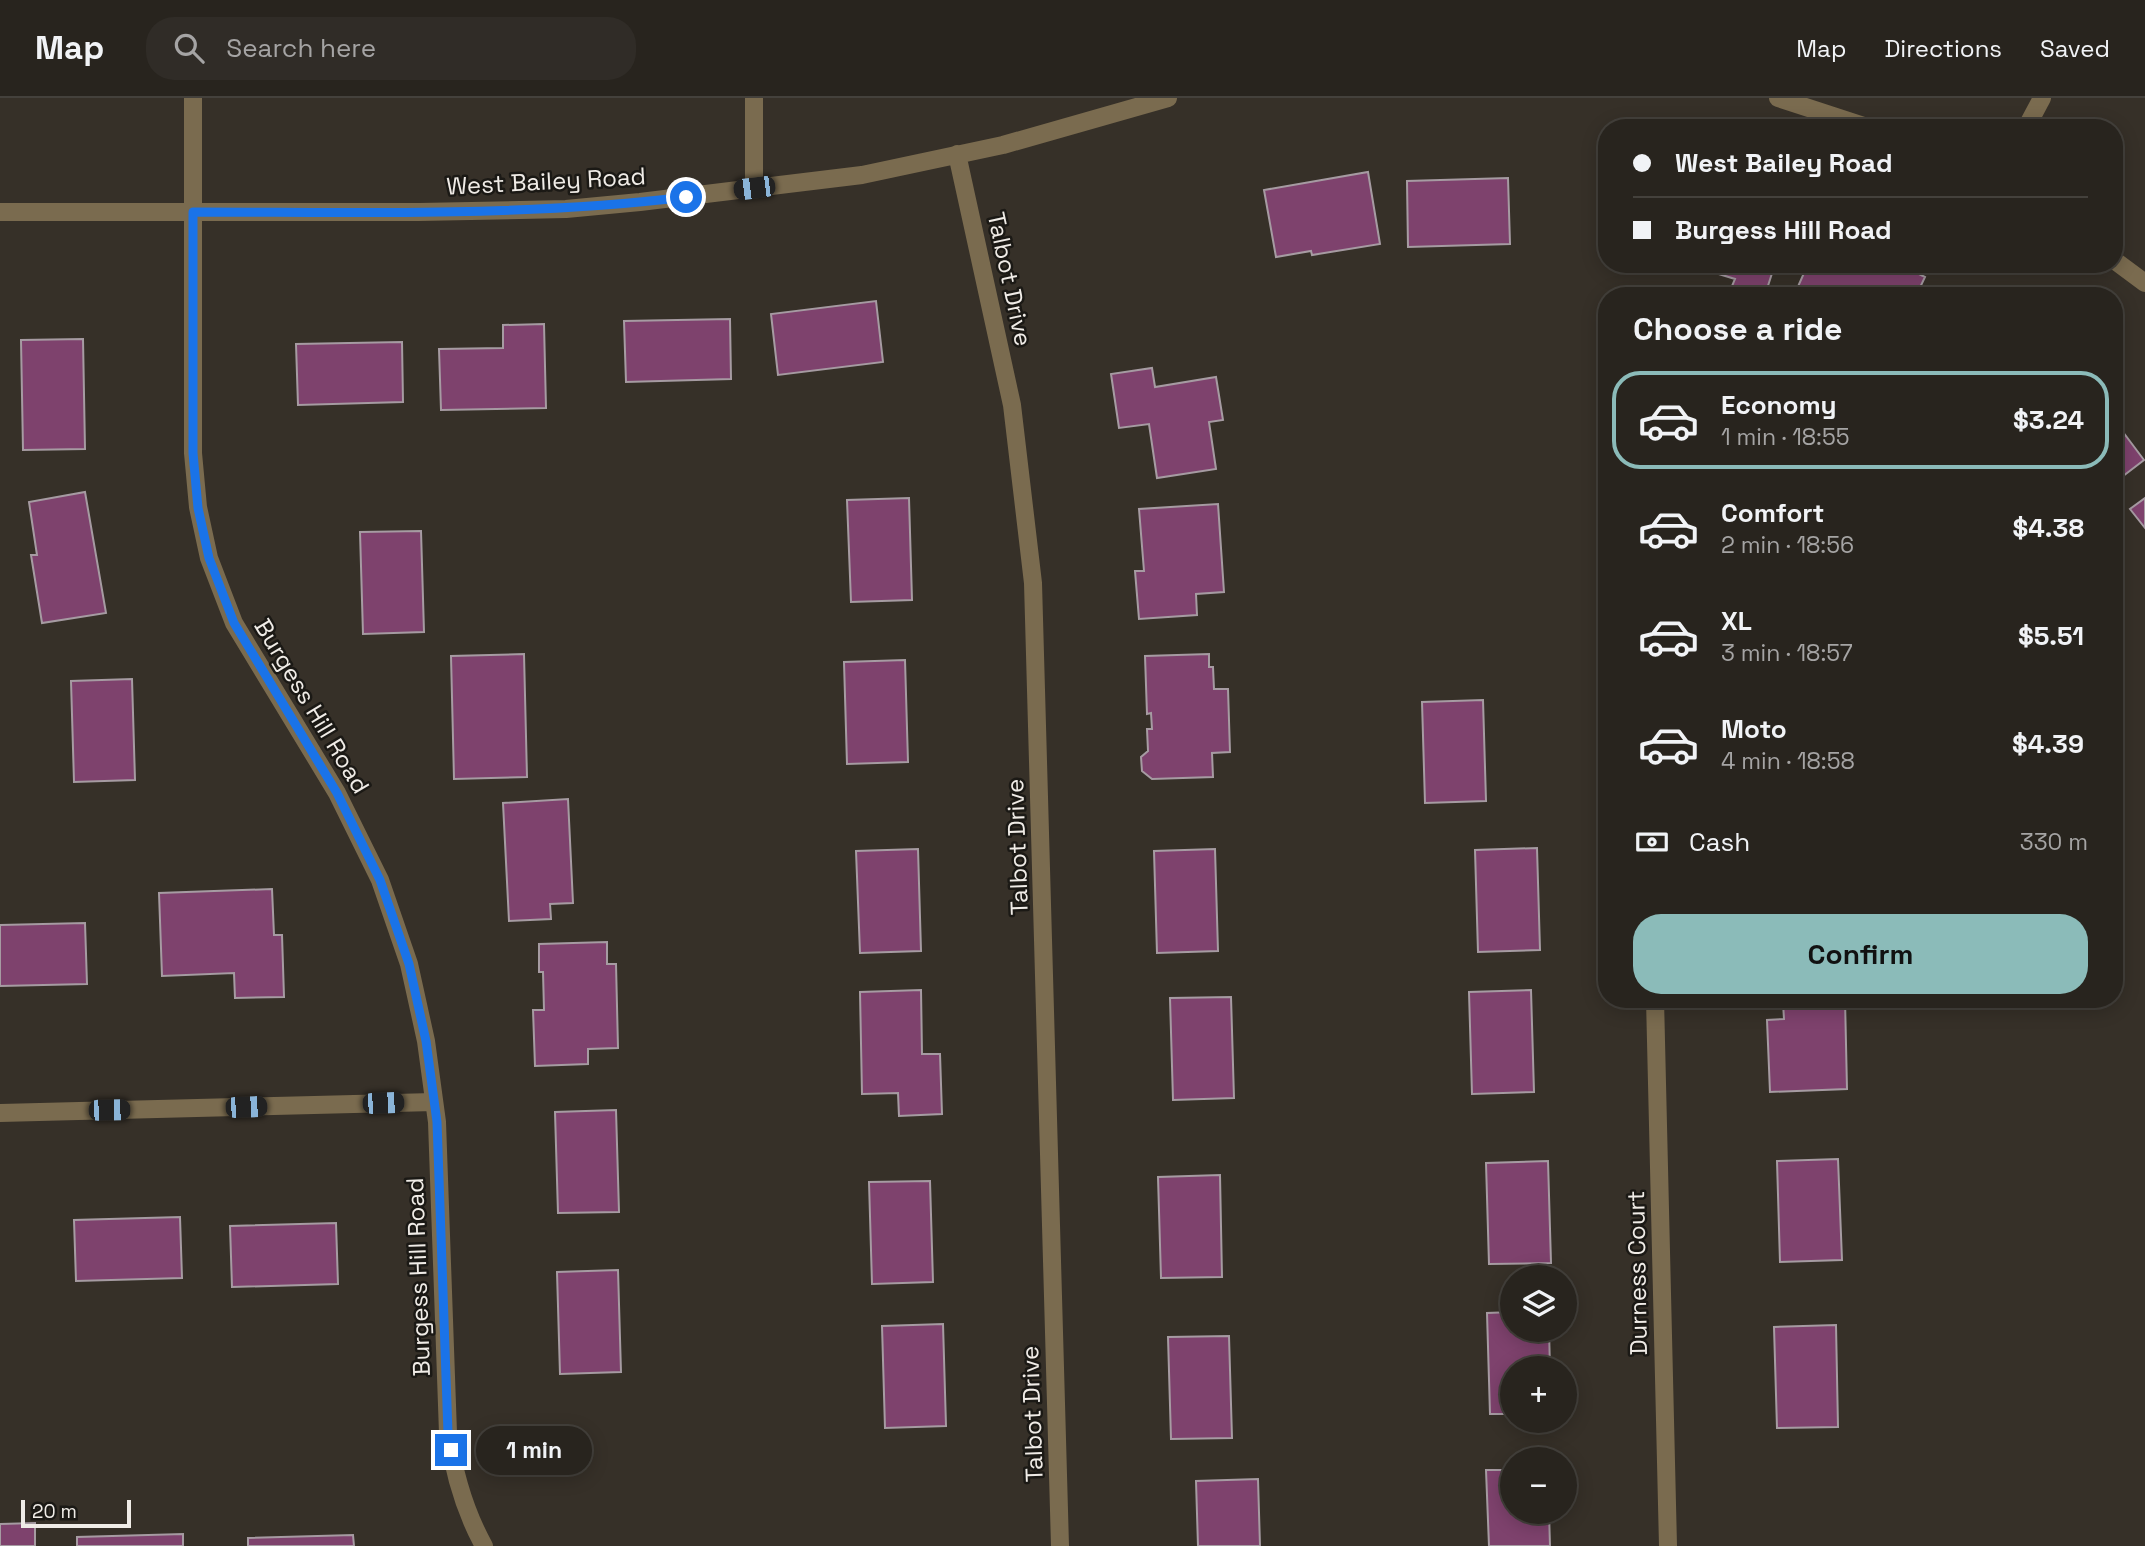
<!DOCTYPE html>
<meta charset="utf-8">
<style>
:root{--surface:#28241e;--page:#302c27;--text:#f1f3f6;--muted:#a5a4a4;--line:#44413c;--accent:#8bbbb9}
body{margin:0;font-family:"Space Grotesk",sans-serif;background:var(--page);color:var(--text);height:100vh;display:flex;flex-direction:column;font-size:26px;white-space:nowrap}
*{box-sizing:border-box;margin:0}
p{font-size:23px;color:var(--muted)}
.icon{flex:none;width:38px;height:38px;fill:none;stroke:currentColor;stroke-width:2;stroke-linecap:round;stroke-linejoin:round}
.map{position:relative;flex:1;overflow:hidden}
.sheet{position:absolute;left:1598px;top:189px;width:525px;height:721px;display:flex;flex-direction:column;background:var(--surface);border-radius:28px;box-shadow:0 4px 18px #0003,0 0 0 2px var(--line)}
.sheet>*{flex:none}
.hud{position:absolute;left:1598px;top:21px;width:525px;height:154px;border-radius:28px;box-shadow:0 4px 18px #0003,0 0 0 2px var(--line);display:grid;align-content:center;height:154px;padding:0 35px;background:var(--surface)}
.buttons{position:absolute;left:1500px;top:1167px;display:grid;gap:14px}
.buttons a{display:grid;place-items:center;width:77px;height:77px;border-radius:50%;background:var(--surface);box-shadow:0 4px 18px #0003,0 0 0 2px var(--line);font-size:35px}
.scale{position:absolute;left:21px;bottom:18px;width:110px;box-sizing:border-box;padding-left:7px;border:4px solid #f0ece7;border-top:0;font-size:19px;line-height:24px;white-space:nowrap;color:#f0ece7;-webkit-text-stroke:5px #1b1915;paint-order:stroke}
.end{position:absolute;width:32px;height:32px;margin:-16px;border:9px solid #1a73e8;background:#fff;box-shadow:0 0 0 4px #fff}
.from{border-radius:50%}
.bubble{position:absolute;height:49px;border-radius:24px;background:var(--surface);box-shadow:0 4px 18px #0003,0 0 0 2px var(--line);font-size:23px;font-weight:700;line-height:49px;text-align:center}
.car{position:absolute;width:21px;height:42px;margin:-21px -10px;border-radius:9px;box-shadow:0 0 5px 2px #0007;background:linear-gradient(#222 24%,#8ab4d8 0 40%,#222 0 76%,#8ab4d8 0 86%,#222 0)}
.hud b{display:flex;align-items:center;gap:24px;height:66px;font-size:26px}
.hud b+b{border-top:2px solid var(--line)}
.hud i{width:18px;height:18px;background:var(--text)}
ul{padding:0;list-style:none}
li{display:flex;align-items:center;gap:21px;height:98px;margin:0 14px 10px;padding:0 21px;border:4px solid transparent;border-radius:28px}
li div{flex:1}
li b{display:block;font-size:26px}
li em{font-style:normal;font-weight:700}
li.on{border-color:var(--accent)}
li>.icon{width:63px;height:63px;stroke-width:1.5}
h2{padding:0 35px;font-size:32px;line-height:84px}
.pay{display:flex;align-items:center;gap:18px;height:77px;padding:0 35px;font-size:26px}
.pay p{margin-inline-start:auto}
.button{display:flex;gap:14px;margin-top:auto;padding:14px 35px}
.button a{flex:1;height:80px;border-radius:28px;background:var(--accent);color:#111;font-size:28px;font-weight:700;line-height:80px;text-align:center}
header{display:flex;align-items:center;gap:42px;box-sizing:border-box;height:98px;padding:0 35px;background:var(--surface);border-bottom:2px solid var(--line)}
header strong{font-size:33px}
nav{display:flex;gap:38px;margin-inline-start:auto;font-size:24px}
.search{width:490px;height:63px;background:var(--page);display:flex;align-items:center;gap:18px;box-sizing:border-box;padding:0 24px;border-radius:28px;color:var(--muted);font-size:26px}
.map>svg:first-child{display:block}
.building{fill:#7e426d;stroke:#a69ba2;stroke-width:2}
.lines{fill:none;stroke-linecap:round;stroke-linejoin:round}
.minor{stroke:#7a6b4f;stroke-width:18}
.route{stroke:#1a73e8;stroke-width:9}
.labels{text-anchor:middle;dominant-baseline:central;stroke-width:5;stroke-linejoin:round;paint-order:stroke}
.street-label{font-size:24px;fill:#f0ece7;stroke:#1b1915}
</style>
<header>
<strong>Map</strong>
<div class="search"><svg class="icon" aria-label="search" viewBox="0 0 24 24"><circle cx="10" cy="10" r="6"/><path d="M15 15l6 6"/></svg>Search here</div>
<nav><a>Map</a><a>Directions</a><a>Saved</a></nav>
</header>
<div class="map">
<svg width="2145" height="1448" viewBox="0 0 2145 1448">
<rect width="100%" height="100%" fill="#363028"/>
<path class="building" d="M1368,74L1380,146L1312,157L1311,153L1276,159L1264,92Z
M1508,80L1510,146L1408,149L1407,83Z
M1686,166H1775L1765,197L1732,188L1735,181Z
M1808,166H1884L1888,168L1889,166H1899L1925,179L1916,198H1807L1796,193Z
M876,203L883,264L778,277L771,216Z
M730,221L731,281L626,284L624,223Z
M544,226L546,310L441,312L439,251L503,250V227Z
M83,241L85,351L23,352L21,242Z
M402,244L403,304L298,307L296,246Z
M1152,270L1155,289L1216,279L1223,322L1209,324L1216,371L1157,380L1149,326L1119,330L1111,276Z
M2114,322L2144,362L2114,385Z
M85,394L106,515L42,525L31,457H37L29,404Z
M909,400L912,502L851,504L847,402Z
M2145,400V430L2130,411Z
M1218,406L1224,494L1196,496L1197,517L1139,521L1135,473H1144L1139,411Z
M421,433L424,534L363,536L360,434Z
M524,556L527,679L454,681L451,558Z
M1209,556V569H1213L1214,591H1228L1230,654L1212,655L1213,679L1152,681L1142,673L1141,659L1148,653L1147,631H1152L1151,615L1147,616L1145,558Z
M905,562L908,664L847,666L844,564Z
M132,581L135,682L74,684L71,583Z
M1483,602L1486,703L1425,705L1422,604Z
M568,701L573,805L550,806L551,821L509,823L503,705Z
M1537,750L1540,852L1478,854L1475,752Z
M918,751L921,853L860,855L856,753Z
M1215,751L1218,853L1157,855L1154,753Z
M272,791L274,837H282L284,899L235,900L234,875L162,878L159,795Z
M85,825L87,886L0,888V827Z
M607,844V866H616L618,950L588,951V966L535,968L533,912H544L543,874H539V846Z
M921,892L922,956H940L942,1016L899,1018L898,995L862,996L860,894Z
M1531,892L1534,994L1472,996L1469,894Z
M1231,899L1234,1000L1173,1002L1170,900Z
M1776,901H1845L1847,991L1770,994L1767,922L1784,921L1783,905H1776Z
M616,1012L619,1114L558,1115L555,1014Z
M1838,1061L1842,1162L1780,1164L1777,1063Z
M1548,1063L1551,1165L1489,1166L1486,1065Z
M1220,1077L1222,1179L1161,1180L1158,1079Z
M930,1083L933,1184L872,1186L869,1084Z
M180,1119L182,1180L76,1183L74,1122Z
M336,1125L338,1186L232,1189L230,1128Z
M618,1172L621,1274L560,1276L557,1174Z
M1512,1214V1232H1549L1550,1270H1512V1316H1490L1487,1215Z
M943,1226L946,1328L885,1330L882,1228Z
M1836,1227L1838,1329L1777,1330L1774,1229Z
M1229,1238L1232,1340L1171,1341L1168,1239Z
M1486,1372H1512V1414H1549L1550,1448H1489Z
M1258,1381L1260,1448H1198L1196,1383Z
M35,1425V1448H0V1426Z
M183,1436V1448H77V1439Z
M353,1437L354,1448H248V1440Z"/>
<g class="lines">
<path class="minor" d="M193,0V355L198,409L209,460L234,525L337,695L380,782L409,866L426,943L437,1024L448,1335C454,1376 464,1412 484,1448
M754,0V90
M1778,0L1870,30
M2026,30L2042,0
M957,56L1012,307L1033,485L1060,1448
M0,114H419L566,111L640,104L862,77L1003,47L1168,0
M2114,162L2145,185
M1655,901L1668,1448
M0,1015L434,1004"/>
</g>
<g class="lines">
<path class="route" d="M451,1352L448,1335L437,1024L426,943L409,866L380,782L337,695L234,525L209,460L198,410L193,355V114C357,114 523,119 686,99"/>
</g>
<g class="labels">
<g class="street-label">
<text transform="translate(546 83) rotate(-3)">West Bailey Road</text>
<text transform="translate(1010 181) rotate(78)">Talbot Drive</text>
<text transform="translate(312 608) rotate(59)">Burgess Hill Road</text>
<text transform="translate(1017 749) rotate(-92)">Talbot Drive</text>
<text transform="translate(1637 1175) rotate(-91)">Durness Court</text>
<text transform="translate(418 1179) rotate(-92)">Burgess Hill Road</text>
<text transform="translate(1032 1316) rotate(-92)">Talbot Drive</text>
</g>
</g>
</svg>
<div class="buttons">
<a><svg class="icon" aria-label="layers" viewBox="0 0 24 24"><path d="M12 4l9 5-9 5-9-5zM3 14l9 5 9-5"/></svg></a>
<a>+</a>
<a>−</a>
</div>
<div class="scale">20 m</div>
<i class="end from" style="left:686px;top:99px"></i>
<i class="end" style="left:451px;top:1352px"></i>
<div class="bubble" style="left:476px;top:1328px;width:116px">1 min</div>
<i class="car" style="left:754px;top:90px;rotate:263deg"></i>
<i class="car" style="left:383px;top:1005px;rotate:88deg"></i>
<i class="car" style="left:246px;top:1009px;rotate:88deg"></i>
<i class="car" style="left:109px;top:1012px;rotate:89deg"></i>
<div class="hud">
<b><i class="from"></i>West Bailey Road</b>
<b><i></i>Burgess Hill Road</b>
</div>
<section class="sheet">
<h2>Choose a ride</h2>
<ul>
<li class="on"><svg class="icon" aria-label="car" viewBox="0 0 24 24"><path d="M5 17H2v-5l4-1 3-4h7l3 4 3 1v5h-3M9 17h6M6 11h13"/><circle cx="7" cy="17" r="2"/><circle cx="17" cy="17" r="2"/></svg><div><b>Economy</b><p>1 min · 18:55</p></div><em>$3.24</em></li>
<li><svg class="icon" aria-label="car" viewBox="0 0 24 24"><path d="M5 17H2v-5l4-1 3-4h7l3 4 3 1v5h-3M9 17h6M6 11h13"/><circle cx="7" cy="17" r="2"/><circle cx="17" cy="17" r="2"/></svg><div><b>Comfort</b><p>2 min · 18:56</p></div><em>$4.38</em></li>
<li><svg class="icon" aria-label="car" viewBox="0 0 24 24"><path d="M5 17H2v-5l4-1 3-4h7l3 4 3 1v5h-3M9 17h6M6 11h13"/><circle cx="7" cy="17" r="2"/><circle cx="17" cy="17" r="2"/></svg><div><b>XL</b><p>3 min · 18:57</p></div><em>$5.51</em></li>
<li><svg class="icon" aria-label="car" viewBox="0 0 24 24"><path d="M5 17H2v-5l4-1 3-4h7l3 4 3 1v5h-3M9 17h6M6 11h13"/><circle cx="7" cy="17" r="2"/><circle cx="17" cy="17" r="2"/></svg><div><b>Moto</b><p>4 min · 18:58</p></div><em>$4.39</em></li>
</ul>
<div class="pay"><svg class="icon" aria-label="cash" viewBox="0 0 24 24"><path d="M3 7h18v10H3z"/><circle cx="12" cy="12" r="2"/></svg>Cash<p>330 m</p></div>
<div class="button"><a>Confirm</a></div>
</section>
</div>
